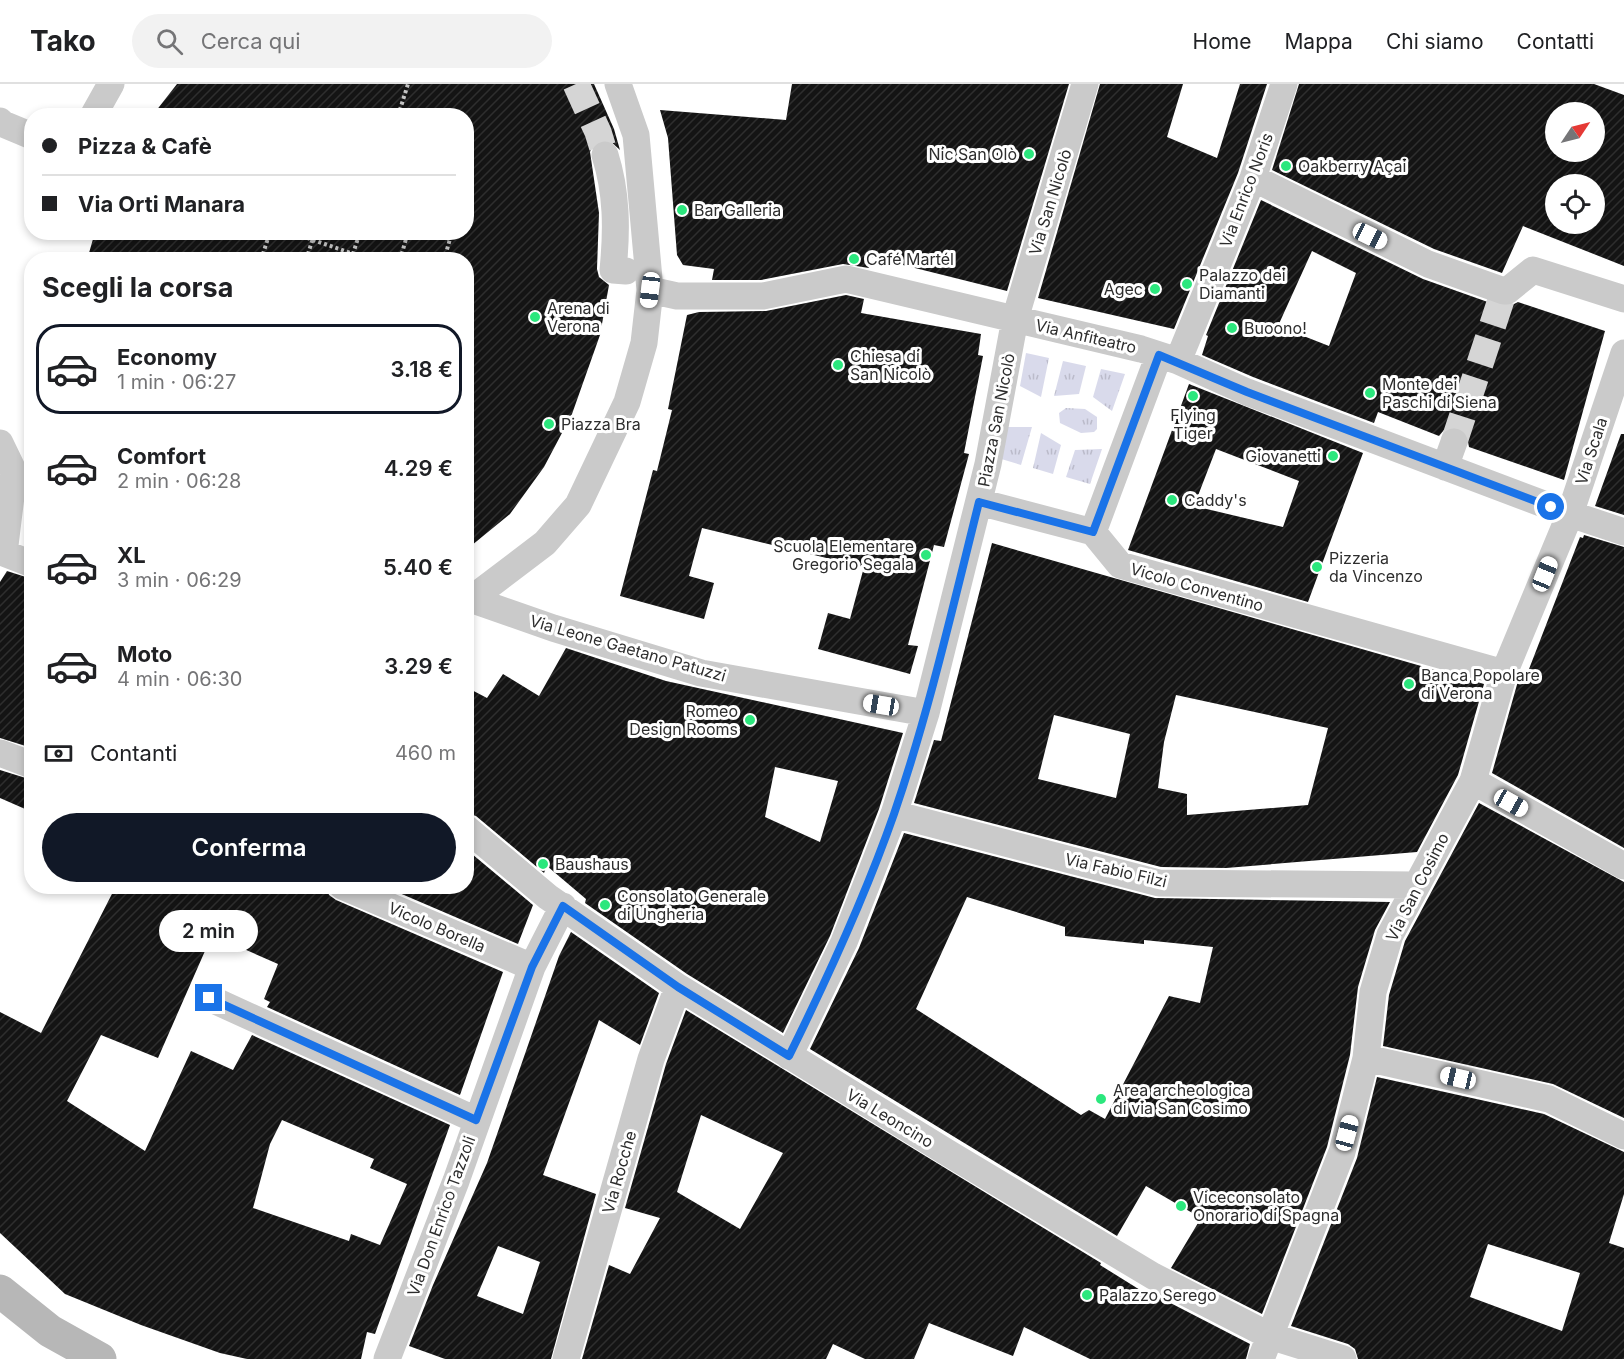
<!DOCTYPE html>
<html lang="it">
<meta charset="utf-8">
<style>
:root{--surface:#fff;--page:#f2f2f2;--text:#202124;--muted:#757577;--line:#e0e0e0;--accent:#111827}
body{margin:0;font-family:Inter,sans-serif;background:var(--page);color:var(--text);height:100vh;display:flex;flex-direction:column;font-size:22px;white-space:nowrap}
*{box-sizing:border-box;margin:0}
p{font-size:20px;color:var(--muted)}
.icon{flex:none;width:33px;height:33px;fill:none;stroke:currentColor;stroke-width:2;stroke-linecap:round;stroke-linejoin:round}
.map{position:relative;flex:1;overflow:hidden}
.sheet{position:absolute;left:24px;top:168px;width:450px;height:642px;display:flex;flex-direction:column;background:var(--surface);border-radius:24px;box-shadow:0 3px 9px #0003}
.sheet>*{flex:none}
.banner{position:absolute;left:24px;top:24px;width:450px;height:132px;border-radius:24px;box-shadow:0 3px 9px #0003;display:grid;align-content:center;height:132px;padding:0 18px;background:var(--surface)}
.needle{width:39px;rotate:55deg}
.fabs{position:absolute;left:1545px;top:18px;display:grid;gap:12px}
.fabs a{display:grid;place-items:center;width:60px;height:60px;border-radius:50%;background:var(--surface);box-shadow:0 3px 9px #0003;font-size:30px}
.end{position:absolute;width:27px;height:27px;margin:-14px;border:8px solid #1a73e8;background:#fff;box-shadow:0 0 0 3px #fff}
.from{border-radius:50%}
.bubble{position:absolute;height:42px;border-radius:21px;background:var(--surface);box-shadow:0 3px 9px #0003;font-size:20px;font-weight:600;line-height:42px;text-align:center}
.car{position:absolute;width:18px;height:36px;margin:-18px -9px;border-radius:8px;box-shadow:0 0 4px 2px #0007;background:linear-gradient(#fff 24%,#345 0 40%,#fff 0 76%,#345 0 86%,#fff 0)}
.banner b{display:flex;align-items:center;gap:21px;height:57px;font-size:22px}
.banner b+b{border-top:2px solid var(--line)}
.banner i{width:15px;height:15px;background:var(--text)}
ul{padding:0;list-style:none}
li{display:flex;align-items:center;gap:18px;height:90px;margin:0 12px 9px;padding:0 6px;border:3px solid transparent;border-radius:24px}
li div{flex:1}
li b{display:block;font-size:22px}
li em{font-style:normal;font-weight:600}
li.on{border-color:var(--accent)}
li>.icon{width:54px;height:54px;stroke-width:1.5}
h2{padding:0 18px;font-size:27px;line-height:72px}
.pay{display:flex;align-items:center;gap:15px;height:66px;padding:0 18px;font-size:22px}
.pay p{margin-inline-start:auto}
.button{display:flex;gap:12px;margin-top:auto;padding:12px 18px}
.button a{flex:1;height:69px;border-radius:36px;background:var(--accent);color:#fff;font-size:24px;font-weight:600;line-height:69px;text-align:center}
header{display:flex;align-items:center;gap:36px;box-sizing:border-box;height:84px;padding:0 30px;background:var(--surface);border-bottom:2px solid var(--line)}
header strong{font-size:28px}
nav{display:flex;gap:33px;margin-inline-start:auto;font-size:21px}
.search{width:420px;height:54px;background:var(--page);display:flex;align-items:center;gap:15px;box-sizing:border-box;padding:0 21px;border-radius:33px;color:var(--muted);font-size:22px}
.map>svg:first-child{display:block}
.grass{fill:url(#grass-tufts)}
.building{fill:url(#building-hatch);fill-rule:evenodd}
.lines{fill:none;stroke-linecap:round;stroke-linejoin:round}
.street-tunnel{stroke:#d5d5d5;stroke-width:27;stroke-dasharray:27 14;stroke-linecap:butt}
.path{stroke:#c4c4c4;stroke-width:4;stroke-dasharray:3 3;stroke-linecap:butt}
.street{stroke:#cacaca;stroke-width:27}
.secondary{stroke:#b7b7b7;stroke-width:33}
.route{stroke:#1a73e8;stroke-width:8}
.poi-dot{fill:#2be77d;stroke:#fff;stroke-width:2}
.labels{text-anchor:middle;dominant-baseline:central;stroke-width:6;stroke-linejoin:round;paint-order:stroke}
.poi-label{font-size:16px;fill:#2d2d2d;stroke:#fff;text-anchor:start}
.street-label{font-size:16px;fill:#2d2d2d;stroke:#fff}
</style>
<header>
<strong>Tako</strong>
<div class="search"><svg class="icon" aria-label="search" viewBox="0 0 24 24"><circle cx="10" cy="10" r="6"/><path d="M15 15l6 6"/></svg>Cerca qui</div>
<nav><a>Home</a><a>Mappa</a><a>Chi siamo</a><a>Contatti</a></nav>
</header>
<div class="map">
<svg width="1624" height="1275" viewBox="0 0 1624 1275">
<defs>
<pattern id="grass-tufts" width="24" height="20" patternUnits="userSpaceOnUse" patternTransform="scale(1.5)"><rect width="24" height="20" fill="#d9daeb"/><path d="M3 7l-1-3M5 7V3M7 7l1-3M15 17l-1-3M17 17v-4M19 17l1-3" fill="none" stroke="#bbbbca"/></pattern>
<pattern id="building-hatch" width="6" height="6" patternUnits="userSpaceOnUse" patternTransform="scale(1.5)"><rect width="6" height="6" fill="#141414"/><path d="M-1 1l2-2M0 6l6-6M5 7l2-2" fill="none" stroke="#2e2e2e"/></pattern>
</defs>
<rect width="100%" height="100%" fill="#fff"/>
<path class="grass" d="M1026,269L1049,274L1041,313L1020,302Z
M1063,277L1086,282L1079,310L1054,312Z
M1101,285L1125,290L1112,327L1093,313Z
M1066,324L1085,325L1097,333V345L1094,348L1081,349L1060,339L1059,329Z
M1008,343H1032L1021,381L998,374Z
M1041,349L1061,361L1053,390L1033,384Z
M1102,365L1090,400L1066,393L1075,366Z"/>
<path class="building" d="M177,0H594L614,45L620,66L609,56H601L593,60L590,68L599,129L597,185L599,193L609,201L600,251L572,330L544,383L510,430L466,466V176H87L95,148H466V32H152Z
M792,0H1069L1007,207L871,173L869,184L843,180L761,196H712L714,185L683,181L677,171L668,54L660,26L786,36Z
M1100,0H1183L1167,53L1217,74L1240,0H1267L1238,89L1174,245L1038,214Z
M1299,0H1594L1624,11V182L1523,142L1502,189L1434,165L1272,86ZM1556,28H1594V68H1556ZM1556,100H1594V140H1556Z
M1261,116L1423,195L1499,222L1508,223L1518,218L1605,247L1564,396L1469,363L1466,348L1459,343L1444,346L1439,352L1378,328L1374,339L1253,293L1202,271L1208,252L1206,251ZM1312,167L1356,189L1329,262L1278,242Z
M846,211L864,215L861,229L981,250L978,271L983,272L964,369L969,370L944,463L934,461L908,561L918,562L910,590L818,565L828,529L850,535L864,483L702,444L689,492L714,499L704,535L620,512L653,386L657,387L672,326L668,325L687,231L699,228L766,227Z
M1189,300L1363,369L1308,518L1128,466ZM1216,365L1299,397L1283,443L1194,422Z
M1621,350H1624V431L1595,422Z
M1584,451L1624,463V764L1492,689L1518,597L1524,598L1580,453L1583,454Z
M992,459L1484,600L1458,691L1417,768L1226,784L1161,783L914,719L934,656L941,657ZM1176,611L1328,644L1308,721L1187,731V710L1158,704L1164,658ZM1054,631L1130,650L1116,714L1038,695Z
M7,487L32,495V664L0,654V498Z
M566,564L666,597L903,649L879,725L830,852L783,949L687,890L585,819L586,815L547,782L544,789L476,732L466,729V603L487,614L503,590L539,612ZM775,683L838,697L820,758L765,733Z
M0,686L32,696V728L0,714Z
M1479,719L1624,798V1034L1553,1000L1383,962L1389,911L1405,857Z
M904,749L1155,814L1390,818L1375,846L1358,903L1350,971L1327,1063L1262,1230L1171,1184L1201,1134L1146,1102L1117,1152L810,965L859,864ZM967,813L1065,843V852L1144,860V856L1213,863L1200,919L1169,912L1105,1035L1089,1026L1081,1031L916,925Z
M466,765L533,821L518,860L383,802H466Z
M116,802H326L329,811L336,816L503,888L460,1011L267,923L270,918L264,915L278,880L212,851L158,974L101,951L67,1017L145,1067L191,967L233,986L252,951L450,1041L375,1250L367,1248L361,1275H247L220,1269L141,1241L65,1210L0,1149V928L41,949ZM282,1036L374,1075L370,1084L407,1100L380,1161L351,1150L349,1157L253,1124L270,1060Z
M571,848L659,909L640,961L599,936L543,1091L596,1110L551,1275H445L409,1262L433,1201L487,1079L559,872ZM498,1162L540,1178L523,1230L477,1212Z
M686,926L1101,1179L1100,1181L1153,1214L1155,1211L1250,1260L1246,1275H1090L1024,1243L1013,1272L929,1239L914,1275H865L833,1260L826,1275H582L609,1181L630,1190L660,1134L625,1124L666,980ZM701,1031L783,1069L740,1145L677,1108Z
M1377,993L1544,1030L1624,1068V1110L1609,1159L1624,1164V1275H1358L1355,1265L1348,1260L1291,1242L1357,1074ZM1488,1160L1580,1189L1562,1247L1470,1213Z"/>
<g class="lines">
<path class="street-tunnel" d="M576,0L598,48L605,71
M1454,358L1502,213"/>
<path class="path" d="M398,32L408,0
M290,148L371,176
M429,148L450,155L444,176
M450,155L451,148
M261,176L270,148
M306,176L315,148
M351,176L360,148
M400,176L408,148"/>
<path class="street" d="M93,32L111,0
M0,37L3,40L32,52
M605,71C617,109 617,146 613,186L626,187
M1253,94L1428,180L1504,207H1507L1533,186L1624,215
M650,206L677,212H763L846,195L1141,265L1178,277L1247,308L1570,430L1624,448
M1178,277L1253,94L1284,0
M0,359L14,388L4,469
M1445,383L1454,358
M979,418L1093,448
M1093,448L1120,481L1504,589
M1093,448L1159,271
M4,469L32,480
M473,516L553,544L701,589L926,629
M466,519L545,459L578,421L627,318L644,259L650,206L636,51L618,0
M0,669L32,681
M1473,697L1624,782
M894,730L1159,799L1415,801
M466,744L548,813L678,903L948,1069L1153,1192L1270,1252L1343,1275
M342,802L532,883
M209,914L476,1036
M789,972L844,858L894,730L926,629L988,380L1015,235L1085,0
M1366,974L1549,1015L1624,1052
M387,1275L456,1097L532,883L563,822
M566,1275L651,975L678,903
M1261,1275L1342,1068L1366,974L1373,908L1390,851L1473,697L1504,589L1570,430L1624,269"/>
<path class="secondary" d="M0,1207L50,1247L100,1275"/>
</g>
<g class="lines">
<path class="route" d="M209,914L476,1036L532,883L563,822L678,903L789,972C828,893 865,813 894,730C929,628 953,522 979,418L1093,448L1159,271L1247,308L1551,423"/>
</g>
<g class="poi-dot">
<circle cx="1029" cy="70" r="6"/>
<circle cx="1286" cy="82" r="6"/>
<circle cx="682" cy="126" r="6"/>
<circle cx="854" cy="175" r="6"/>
<circle cx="1187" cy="200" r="6"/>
<circle cx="1155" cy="205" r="6"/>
<circle cx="535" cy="233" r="6"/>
<circle cx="1232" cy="244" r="6"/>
<circle cx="838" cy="281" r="6"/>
<circle cx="1370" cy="309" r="6"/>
<circle cx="1193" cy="312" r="6"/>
<circle cx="549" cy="340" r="6"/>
<circle cx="1333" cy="372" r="6"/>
<circle cx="1172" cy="416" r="6"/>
<circle cx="926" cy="471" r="6"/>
<circle cx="1317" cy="483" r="6"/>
<circle cx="1409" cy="600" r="6"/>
<circle cx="750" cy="636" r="6"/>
<circle cx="543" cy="780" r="6"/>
<circle cx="605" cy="821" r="6"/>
<circle cx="1101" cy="1015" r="6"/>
<circle cx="1181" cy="1122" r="6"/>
<circle cx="1087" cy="1211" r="6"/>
</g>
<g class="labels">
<g class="poi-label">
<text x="1017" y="70" text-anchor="end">Nic San Olò</text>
<text x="1298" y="82">Oakberry Açai</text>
<text x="694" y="126">Bar Galleria</text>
<text x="866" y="175">Café Martél</text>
<text x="1199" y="191">Palazzo dei<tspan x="1199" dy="18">Diamanti</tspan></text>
<text x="1143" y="205" text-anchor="end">Agec</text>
<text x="547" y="224">Arena di<tspan x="547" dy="18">Verona</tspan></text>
<text x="1244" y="244">Buoono!</text>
<text x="850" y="272">Chiesa di<tspan x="850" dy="18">San Nicolò</tspan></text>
<text x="1382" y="300">Monte dei<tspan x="1382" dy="18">Paschi di Siena</tspan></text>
<text x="1193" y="331" text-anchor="middle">Flying<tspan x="1193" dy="18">Tiger</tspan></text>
<text x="561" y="340">Piazza Bra</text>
<text x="1321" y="372" text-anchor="end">Giovanetti</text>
<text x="1184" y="416">Caddy's</text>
<text x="914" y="462" text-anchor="end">Scuola Elementare<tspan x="914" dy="18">Gregorio Segala</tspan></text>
<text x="1329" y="474">Pizzeria<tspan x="1329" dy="18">da Vincenzo</tspan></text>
<text x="1421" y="591">Banca Popolare<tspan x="1421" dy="18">di Verona</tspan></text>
<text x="738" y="627" text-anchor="end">Romeo<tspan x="738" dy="18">Design Rooms</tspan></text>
<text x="555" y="780">Baushaus</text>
<text x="617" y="812">Consolato Generale<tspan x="617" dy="18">di Ungheria</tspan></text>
<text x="1113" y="1006">Area archeologica<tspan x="1113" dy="18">di via San Cosimo</tspan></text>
<text x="1193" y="1113">Viceconsolato<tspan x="1193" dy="18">Onorario di Spagna</tspan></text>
<text x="1099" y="1211">Palazzo Serego</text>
</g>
<g class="street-label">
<text transform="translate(1246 106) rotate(-69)">Via Enrico Noris</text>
<text transform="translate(1050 118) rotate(-73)">Via San Nicolò</text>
<text transform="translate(1086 252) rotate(13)">Via Anfiteatro</text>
<text transform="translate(996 336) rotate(-79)">Piazza San Nicolò</text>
<text transform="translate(1591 367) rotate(-72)">Via Scala</text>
<text transform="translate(1197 503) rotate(16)">Vicolo Conventino</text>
<text transform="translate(628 564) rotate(16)">Via Leone Gaetano Patuzzi</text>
<text transform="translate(1116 786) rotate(13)">Via Fabio Filzi</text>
<text transform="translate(1417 803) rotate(-63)">Via San Cosimo</text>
<text transform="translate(437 843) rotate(23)">Vicolo Borella</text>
<text transform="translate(890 1034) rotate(31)">Via Leoncino</text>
<text transform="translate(619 1088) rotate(-74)">Via Rocche</text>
<text transform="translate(441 1132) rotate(-70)">Via Don Enrico Tazzoli</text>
</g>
</g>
</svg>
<div class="fabs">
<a><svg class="needle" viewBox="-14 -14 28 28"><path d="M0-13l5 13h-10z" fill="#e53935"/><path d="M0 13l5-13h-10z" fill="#757577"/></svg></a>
<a><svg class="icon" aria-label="locate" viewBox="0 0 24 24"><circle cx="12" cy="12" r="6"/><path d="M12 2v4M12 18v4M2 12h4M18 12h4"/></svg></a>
</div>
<i class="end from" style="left:1551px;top:423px"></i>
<i class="end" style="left:209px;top:914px"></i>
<div class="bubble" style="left:159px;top:826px;width:99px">2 min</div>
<i class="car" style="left:1370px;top:152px;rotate:116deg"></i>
<i class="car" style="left:650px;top:206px;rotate:187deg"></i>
<i class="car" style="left:1545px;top:490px;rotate:22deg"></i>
<i class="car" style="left:881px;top:621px;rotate:280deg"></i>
<i class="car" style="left:1511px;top:719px;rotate:119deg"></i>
<i class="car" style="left:1458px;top:994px;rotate:283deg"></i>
<i class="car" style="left:1347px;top:1049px;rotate:15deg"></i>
<div class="banner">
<b><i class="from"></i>Pizza &amp; Cafè</b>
<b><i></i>Via Orti Manara</b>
</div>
<section class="sheet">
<h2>Scegli la corsa</h2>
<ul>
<li class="on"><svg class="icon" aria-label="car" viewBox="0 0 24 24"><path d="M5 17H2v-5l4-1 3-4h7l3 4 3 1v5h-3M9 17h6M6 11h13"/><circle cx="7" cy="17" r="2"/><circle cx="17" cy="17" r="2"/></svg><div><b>Economy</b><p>1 min · 06:27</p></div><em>3.18 €</em></li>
<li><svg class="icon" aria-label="car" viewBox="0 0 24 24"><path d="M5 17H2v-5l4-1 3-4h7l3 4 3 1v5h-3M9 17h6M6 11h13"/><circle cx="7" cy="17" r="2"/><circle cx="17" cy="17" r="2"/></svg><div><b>Comfort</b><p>2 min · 06:28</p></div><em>4.29 €</em></li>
<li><svg class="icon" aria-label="car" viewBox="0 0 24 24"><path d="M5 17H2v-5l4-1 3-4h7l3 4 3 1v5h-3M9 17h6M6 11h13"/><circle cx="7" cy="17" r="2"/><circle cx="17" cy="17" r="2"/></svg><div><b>XL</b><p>3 min · 06:29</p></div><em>5.40 €</em></li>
<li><svg class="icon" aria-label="car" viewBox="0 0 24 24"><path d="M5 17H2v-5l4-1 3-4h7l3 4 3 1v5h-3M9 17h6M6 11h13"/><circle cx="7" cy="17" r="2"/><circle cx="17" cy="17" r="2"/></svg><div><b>Moto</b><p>4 min · 06:30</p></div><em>3.29 €</em></li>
</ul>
<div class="pay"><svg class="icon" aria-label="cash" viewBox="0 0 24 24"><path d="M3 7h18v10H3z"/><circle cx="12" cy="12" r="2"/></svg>Contanti<p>460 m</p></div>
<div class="button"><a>Conferma</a></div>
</section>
</div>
